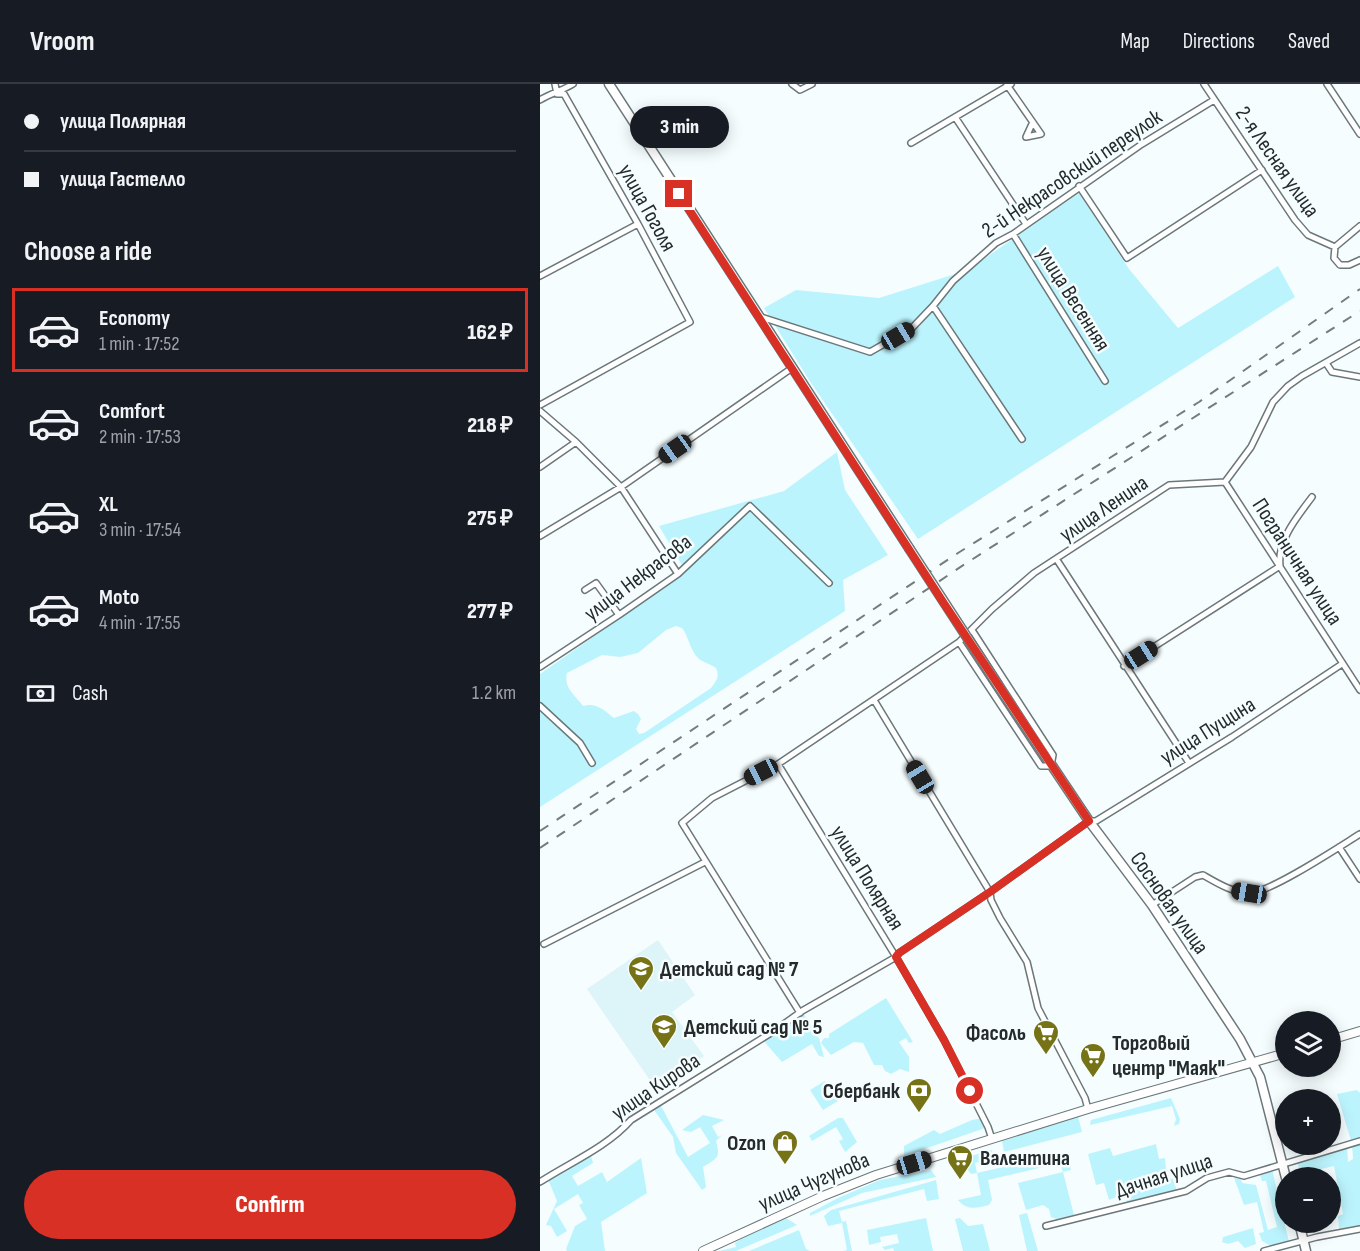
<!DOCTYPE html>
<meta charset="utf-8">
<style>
:root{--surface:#171b24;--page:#20242c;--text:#f1f3f6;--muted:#9ea1a6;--line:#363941;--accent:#d93025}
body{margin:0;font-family:"Sofia Sans Condensed",sans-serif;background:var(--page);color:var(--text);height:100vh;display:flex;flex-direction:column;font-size:22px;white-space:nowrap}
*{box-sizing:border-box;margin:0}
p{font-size:20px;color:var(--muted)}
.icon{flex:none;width:33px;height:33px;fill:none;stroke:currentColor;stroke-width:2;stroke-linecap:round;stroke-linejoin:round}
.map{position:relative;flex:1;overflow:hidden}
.drawer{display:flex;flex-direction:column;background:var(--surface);width:540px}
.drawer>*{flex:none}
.guide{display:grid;align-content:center;height:132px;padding:0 24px;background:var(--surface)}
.fabs{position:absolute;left:735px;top:927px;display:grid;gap:12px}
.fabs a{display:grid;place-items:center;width:66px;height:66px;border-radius:50%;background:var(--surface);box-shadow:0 3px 15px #0003;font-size:30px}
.end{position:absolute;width:27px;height:27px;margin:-14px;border:8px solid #d93025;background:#fff;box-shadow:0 0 0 3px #fff}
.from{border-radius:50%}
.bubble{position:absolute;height:42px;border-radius:21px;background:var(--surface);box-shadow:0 3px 15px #0003;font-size:20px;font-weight:800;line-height:42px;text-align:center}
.car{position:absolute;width:18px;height:36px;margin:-18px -9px;border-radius:8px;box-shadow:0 0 4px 2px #0007;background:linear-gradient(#222 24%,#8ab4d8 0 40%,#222 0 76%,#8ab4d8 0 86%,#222 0)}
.guide b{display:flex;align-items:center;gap:21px;height:57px;font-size:22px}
.guide b+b{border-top:2px solid var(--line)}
.guide i{width:15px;height:15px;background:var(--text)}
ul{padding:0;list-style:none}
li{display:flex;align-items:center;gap:18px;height:84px;margin:0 12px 9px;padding:0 12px;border:3px solid transparent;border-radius:0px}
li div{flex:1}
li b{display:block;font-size:22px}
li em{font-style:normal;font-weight:800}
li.active{border-color:var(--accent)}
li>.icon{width:54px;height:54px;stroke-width:1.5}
h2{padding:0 24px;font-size:27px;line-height:72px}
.pay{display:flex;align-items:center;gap:15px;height:66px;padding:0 24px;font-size:22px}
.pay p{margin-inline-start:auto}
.cta{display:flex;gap:12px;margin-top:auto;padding:12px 24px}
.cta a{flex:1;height:69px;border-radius:36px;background:var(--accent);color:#fff;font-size:24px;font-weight:800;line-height:69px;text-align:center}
header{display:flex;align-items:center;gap:36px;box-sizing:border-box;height:84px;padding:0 30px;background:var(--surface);border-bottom:2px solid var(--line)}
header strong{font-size:28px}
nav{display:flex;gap:33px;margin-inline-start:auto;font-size:21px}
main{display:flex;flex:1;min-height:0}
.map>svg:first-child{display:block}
.built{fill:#ddf4f8}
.green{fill:#bcf4fd;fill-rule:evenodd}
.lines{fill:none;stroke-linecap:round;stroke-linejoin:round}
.street-casing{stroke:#6b7779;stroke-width:8}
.secondary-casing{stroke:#6b7779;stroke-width:10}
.primary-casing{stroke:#6b7779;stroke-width:11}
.street{stroke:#fff;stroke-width:5}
.secondary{stroke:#fff;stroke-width:8}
.primary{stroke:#fff;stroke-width:8}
.rail{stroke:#757c7d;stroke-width:2;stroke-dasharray:10 10;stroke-linecap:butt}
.primary-bridge-casing{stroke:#6b7779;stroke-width:11;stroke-linecap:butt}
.primary-bridge{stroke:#fff;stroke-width:8}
.route{stroke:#d93025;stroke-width:8}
.labels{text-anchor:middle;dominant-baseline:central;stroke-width:5;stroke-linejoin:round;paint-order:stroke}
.street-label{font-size:22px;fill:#252b2b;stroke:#f5fdff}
.poi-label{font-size:22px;font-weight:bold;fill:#252b2b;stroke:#f5fdff;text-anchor:start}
</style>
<header>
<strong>Vroom</strong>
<nav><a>Map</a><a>Directions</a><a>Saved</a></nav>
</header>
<main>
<section class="drawer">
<div class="guide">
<b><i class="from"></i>улица Полярная</b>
<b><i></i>улица Гастелло</b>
</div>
<h2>Choose a ride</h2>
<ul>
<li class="active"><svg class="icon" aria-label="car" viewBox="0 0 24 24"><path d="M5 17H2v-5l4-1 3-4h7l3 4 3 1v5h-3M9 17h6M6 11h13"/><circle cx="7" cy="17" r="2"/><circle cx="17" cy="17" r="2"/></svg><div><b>Economy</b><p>1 min · 17:52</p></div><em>162 ₽</em></li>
<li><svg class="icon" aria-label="car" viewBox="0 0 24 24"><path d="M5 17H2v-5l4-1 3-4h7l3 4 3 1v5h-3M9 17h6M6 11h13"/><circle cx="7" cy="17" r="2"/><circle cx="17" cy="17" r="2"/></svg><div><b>Comfort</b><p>2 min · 17:53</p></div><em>218 ₽</em></li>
<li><svg class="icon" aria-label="car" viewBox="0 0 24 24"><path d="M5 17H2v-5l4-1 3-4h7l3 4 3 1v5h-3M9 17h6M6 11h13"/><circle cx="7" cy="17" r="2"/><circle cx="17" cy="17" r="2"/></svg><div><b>XL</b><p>3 min · 17:54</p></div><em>275 ₽</em></li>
<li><svg class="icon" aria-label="car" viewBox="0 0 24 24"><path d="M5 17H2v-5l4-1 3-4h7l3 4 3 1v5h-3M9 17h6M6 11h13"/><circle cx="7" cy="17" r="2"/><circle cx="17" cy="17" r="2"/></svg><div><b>Moto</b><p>4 min · 17:55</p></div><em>277 ₽</em></li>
</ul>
<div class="pay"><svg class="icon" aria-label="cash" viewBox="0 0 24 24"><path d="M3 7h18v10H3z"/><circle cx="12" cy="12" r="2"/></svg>Cash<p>1.2 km</p></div>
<div class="cta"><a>Confirm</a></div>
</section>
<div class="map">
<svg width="820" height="1167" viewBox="0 0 820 1167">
<rect width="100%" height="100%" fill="#f5fdff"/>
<path class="built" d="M118,856L155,911L132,928L164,972L116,1005L47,905Z"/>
<path class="green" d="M539,109L589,185L638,244L738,182L755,213L378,455L271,299L224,224L256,206L339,214L428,186Z
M297,368L305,406L348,471L303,496L305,527L0,723V590L146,488L119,442L244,407ZM136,542L142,544C149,553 150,567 159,575C164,579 171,580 176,584C180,593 176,597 171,604L104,649L99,650L96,645L101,635L98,630L94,627L74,634C64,626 56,618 43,622C36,612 23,604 27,589L62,571L80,573L98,569L126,546Z
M346,914L373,958L369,959L366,954L359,958L369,973V988L360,985L351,990L345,987L342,981H334L323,959L314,958L291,971L281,959L284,954H289V950Z
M262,927L279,954L284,973L279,972L272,960L242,978L222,955Z
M285,997L298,1017L283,1026L270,1006Z
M817,1006L820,1009V1141L799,1145L798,1132L803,1130L794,1082L781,1085L782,1093H761L757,1077L807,1061L808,1078L813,1075L812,1060L797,1010Z
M631,1014L640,1035L639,1040L634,1042L636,1035L632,1022L550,1041L551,1036Z
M119,1018L148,1073L170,1059L160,1043L151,1048L142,1046L163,1031L184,1036L172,1042L178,1053L182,1051L176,1057C181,1074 177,1074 163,1083L166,1103L162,1106L136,1069L133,1053L112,1023Z
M538,1032L542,1048L464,1068L462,1057Z
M298,1034H303L317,1058L305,1068L299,1057L303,1055L296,1043L272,1057L269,1052Z
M443,1034L448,1043L364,1072V1062L394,1046L400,1050L432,1036Z
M616,1060L619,1075L625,1074L627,1094L633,1095L637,1107L588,1121L584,1108L581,1111L569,1116L564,1099L556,1101L548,1070L570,1064L573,1072Z
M451,1066L458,1073L435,1079L437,1089L527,1068L531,1086L523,1088L534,1131L517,1135L511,1133L509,1125L503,1121L486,1126L478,1099L523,1088L520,1079L448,1096L452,1116L449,1121C436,1124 427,1127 418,1116L441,1111L437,1089L431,1090L427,1085L416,1088L411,1082L428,1077L431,1072Z
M50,1068L53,1079L32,1092L38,1102L62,1088L67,1098L101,1074L107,1109L61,1138L65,1167H27L26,1165L35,1142L47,1135L39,1121L43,1119L38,1110L14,1125L27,1147L17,1153L11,1142L6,1141L17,1117L7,1093Z
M732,1085L749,1158L731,1162L722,1157L719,1149L724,1148L717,1118L704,1121L694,1094L701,1095L702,1099L716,1101L728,1146L737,1143L726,1097H722L719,1088Z
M391,1086L396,1093L322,1109L270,1132V1129L298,1114L340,1096Z
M396,1096L399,1115L387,1117L384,1105L299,1127L302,1138L306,1137L312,1167H303L307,1166L302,1139L288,1142L284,1132L291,1126Z
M487,1129L498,1167H487L479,1131Z
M246,1134L257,1141L196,1167H179L196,1163L195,1159L209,1150Z
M386,1134L393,1167H354L353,1164L345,1166L342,1163L359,1159L357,1150L340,1153L341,1158L329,1161L327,1146Z
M420,1134L428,1142L443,1140L450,1167H423L415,1135Z
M713,1144L716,1160L705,1164L698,1157L688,1160L682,1158L683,1153Z
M259,1146L266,1165L270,1167H209Z"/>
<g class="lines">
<defs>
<path id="street" d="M252,0L260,6L272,0
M664,0L755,136L768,151L795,163
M787,0L820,50
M467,1L501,50L486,53L492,40
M0,16C11,9 22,7 33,0
M415,33L486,140
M371,59L471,0
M539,102L587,174L722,86
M820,142L795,163L794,174L800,181H809L820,176
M473,150L565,297
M0,192L98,140
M393,222L482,355
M221,233L330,268L372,244L393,222L413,197L456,159L473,150L602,60L674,16
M786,279L792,288L820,293
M0,321L150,238L98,140L24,10H17L15,0
M0,327L36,358L81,403L138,490
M0,383L36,358
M685,398L820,606
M685,398L711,363L733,318L748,302L762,292L820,259
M0,452L81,403L252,284
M517,476L649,679
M45,506L56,499L79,531
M419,558L501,682H511L513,671L432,546
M584,582L740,482C737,456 758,432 772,413
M0,583L79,531L138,490L210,422L289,499
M334,616L450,808L451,816L460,834L487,878L498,924L545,1014L548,1025
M0,622L40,659L52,679
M238,680L356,873L404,956L448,1043L452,1055
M799,763L820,795
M612,821L655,793L663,791C677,799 693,809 710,809C731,808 799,763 820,750
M4,860L165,778
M260,929L142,739L172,714L238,680L419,558L452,525L494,489L629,401L685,398
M0,1098C31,1078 67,1063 91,1036L234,947L262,927L356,873L359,869L450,808L549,737H556L692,653L802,580
M506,1142L646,1107L667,1094L689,1088L704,1092L820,1057
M724,1167L777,1153L820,1145"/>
<path id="secondary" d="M790,956L820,947
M163,1167L283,1112L336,1091L548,1025L746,969"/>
<path id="primary" d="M69,0L369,464
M458,601L549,737L612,821L700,955L720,993L746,1094
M759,1138L766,1167"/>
</defs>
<use href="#street" class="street-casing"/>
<use href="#secondary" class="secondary-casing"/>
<use href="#primary" class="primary-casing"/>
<use href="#street" class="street"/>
<use href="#secondary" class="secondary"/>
<use href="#primary" class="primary"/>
<path class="rail" d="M0,747L418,469L659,318L820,205
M0,764L425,480L820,227"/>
<defs>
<path id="primary-bridge" d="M369,464L458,601"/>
</defs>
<use href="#primary-bridge" class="primary-bridge-casing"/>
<use href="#primary-bridge" class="primary-bridge"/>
</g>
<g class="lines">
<path class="route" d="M139,110L403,518L549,737L450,808L359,869L356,873L404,956L430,1007"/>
</g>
<defs>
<symbol id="school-pin" viewBox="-11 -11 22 30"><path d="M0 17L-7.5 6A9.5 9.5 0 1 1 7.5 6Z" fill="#767316" stroke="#f5fdff"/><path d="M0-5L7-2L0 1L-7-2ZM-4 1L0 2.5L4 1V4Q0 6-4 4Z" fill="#fff"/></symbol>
<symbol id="supermarket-pin" viewBox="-11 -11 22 30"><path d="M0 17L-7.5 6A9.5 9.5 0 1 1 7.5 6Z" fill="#767316" stroke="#f5fdff"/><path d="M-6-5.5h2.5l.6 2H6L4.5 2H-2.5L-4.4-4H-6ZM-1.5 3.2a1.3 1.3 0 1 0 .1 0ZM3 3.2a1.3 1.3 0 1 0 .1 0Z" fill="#fff"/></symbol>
<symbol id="bank-pin" viewBox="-11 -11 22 30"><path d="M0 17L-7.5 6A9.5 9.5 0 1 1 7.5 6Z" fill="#767316" stroke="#f5fdff"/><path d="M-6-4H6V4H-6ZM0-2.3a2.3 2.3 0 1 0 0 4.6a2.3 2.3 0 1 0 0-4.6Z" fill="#fff"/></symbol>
<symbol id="shop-pin" viewBox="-11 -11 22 30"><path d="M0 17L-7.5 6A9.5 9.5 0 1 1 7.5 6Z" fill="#767316" stroke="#f5fdff"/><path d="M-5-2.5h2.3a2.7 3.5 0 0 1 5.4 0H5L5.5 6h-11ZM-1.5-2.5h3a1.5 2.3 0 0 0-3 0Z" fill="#fff"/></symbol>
</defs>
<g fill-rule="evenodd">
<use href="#school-pin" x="86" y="870" width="30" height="40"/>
<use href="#school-pin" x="109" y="928" width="30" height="40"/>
<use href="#supermarket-pin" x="491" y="934" width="30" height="40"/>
<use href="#supermarket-pin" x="538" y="957" width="30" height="40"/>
<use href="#bank-pin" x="364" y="992" width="30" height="40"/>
<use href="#shop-pin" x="230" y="1044" width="30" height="40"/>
<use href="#supermarket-pin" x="405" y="1059" width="30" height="40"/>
</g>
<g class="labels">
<g class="street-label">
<text transform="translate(737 78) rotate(55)">2-я Лесная улица</text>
<text transform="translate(532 90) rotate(-34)">2-й Некрасовский переулок</text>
<text transform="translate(107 124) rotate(61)">улица Гоголя</text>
<text transform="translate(533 215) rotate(58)">улица Весенняя</text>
<text transform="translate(564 425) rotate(-34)">улица Ленина</text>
<text transform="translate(757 478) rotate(57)">Пограничная улица</text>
<text transform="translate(98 494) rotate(-37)">улица Некрасова</text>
<text transform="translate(668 647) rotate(-32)">улица Пущина</text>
<text transform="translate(327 794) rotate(58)">улица Полярная</text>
<text transform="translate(629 819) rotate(55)">Сосновая улица</text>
<text transform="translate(116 1003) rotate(-34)">улица Кирова</text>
<text transform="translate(624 1092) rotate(-18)">Дачная улица</text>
<text transform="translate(274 1098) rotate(-23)">улица Чугунова</text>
</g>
<g class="poi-label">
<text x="120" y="885">Детский сад № 7</text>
<text x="144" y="943">Детский сад № 5</text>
<text x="486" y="949" text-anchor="end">Фасоль</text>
<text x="572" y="959">Торговый<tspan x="572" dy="25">центр "Маяк"</tspan></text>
<text x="360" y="1007" text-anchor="end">Сбербанк</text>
<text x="226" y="1059" text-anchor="end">Ozon</text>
<text x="440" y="1074">Валентина</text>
</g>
</g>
</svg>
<div class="fabs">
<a><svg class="icon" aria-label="layers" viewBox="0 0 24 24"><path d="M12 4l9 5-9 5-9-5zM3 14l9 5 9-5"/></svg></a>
<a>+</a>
<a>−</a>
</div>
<i class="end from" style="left:430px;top:1007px"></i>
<i class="end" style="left:139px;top:110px"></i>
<div class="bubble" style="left:90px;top:22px;width:99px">3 min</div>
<i class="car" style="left:358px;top:252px;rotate:59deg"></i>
<i class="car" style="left:135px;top:365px;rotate:235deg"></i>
<i class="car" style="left:601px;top:571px;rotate:58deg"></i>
<i class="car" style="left:221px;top:688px;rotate:243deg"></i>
<i class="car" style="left:380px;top:693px;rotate:329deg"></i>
<i class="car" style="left:709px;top:809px;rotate:280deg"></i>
<i class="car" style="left:374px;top:1079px;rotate:73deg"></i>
</div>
</main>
